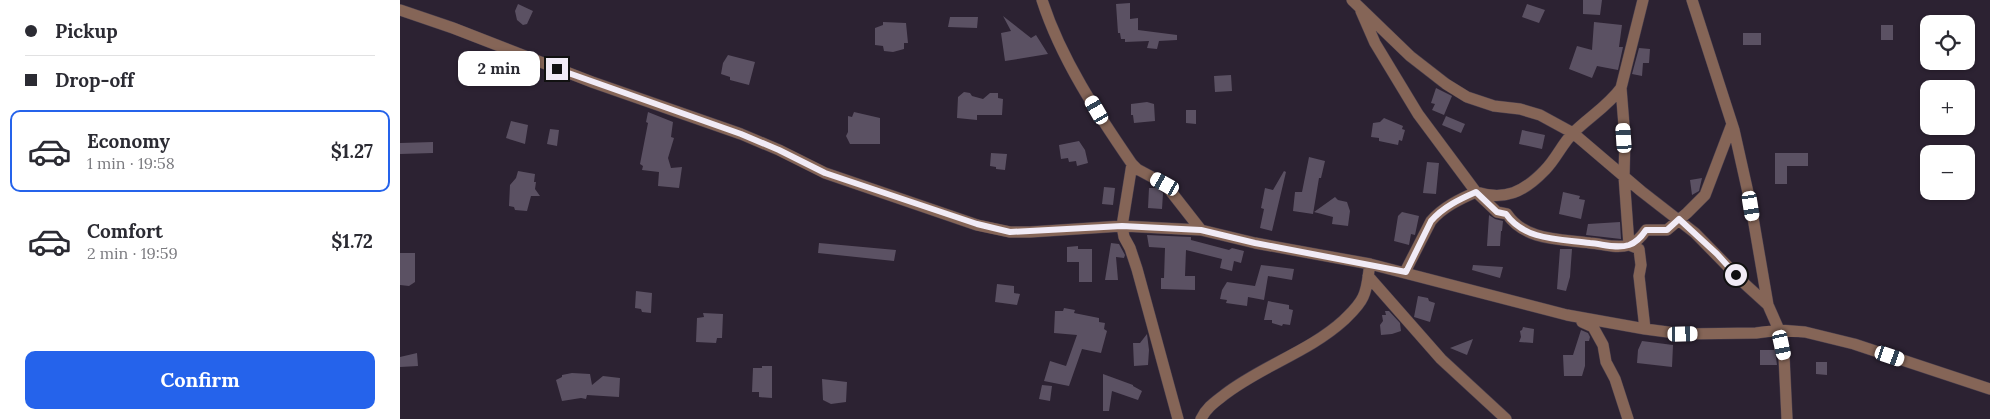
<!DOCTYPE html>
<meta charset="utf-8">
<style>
:root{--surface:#fff;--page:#f7f7f7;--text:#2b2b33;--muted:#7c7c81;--line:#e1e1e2;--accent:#2563eb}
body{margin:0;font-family:Lora,serif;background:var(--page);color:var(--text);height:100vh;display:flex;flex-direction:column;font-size:19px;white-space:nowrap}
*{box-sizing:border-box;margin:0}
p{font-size:16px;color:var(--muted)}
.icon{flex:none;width:28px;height:28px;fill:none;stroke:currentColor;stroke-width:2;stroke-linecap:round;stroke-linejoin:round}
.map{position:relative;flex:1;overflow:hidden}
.panel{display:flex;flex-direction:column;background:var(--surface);width:400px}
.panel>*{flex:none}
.top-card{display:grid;align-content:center;height:110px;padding:0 25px;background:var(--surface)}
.controls{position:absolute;left:1520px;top:15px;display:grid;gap:10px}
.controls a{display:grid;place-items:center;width:55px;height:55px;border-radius:10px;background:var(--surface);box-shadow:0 1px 4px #0004;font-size:25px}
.end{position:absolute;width:22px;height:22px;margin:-11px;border:6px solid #f1ebf6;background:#111;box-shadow:0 0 0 2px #111}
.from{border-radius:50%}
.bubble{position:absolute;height:35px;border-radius:10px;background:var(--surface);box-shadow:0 1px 4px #0004;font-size:16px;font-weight:700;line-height:35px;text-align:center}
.car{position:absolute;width:15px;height:30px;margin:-15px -8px;border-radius:6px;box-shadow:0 0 4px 1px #0007;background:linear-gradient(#fff 24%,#345 0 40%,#fff 0 76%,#345 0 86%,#fff 0)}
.top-card b{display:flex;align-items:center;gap:18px;height:48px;font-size:19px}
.top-card b+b{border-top:1px solid var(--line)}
.top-card i{width:12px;height:12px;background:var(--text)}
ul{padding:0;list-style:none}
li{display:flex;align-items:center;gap:15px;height:82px;margin:0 10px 8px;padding:0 15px;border:2px solid transparent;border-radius:10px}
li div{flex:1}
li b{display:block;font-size:19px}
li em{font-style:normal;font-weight:700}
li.selected{border-color:var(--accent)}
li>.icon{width:45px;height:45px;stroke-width:1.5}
.cta{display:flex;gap:10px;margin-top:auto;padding:10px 25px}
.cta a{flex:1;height:58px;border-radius:10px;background:var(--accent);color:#fff;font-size:20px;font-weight:700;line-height:58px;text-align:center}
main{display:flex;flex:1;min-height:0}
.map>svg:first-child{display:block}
.building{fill:#5b5163}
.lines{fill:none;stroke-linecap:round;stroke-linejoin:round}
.street-casing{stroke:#483e4d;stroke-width:12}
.street{stroke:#856557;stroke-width:11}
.route{stroke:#f1ebf6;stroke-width:6}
</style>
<main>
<section class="panel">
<div class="top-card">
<b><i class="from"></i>Pickup</b>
<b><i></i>Drop-off</b>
</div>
<ul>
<li class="selected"><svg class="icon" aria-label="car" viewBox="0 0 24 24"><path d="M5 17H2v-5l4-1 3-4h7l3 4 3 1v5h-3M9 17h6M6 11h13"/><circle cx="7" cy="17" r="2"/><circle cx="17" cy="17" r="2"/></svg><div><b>Economy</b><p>1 min · 19:58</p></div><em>$1.27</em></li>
<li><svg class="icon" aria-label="car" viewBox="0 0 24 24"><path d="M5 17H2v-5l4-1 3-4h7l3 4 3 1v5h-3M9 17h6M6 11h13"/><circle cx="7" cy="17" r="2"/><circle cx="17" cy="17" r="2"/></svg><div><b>Comfort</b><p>2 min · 19:59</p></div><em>$1.72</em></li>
</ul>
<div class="cta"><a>Confirm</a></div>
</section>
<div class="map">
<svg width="1590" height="419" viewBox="0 0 1590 419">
<rect width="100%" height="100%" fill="#2c2232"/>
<path class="building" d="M1183,0H1202L1200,15L1183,14Z
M730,3V19L738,18V30L777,35V40L759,41L757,49L747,48L749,41L725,42V39H721L720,33H718L716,4Z
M118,4L133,11L127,24L123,25L117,20L115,11Z
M1127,4L1145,10L1139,23L1122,17Z
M603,16L631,38L636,35L648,54L605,61L601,33L611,31Z
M550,17H578L577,28L548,27Z
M483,22L506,23L508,43H504V49L493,52L484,51L483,46L475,45V28L483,25Z
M1194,22L1222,25L1219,47H1223L1218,70L1197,66L1192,78L1169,69L1177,46L1192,50Z
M1481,25H1493V40H1481Z
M1343,33H1361V45H1343Z
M1239,48L1250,49L1249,63H1243L1242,76L1232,74Z
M328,55L355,62L349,85L330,80V77L321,74L323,63Z
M831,75L832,91L815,92L814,76Z
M1036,88L1052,96L1044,115L1032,110L1035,104L1031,103Z
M564,92L570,93L572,96L583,99L590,93H598V98L603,99L602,115H577V120L557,118L558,97Z
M747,102L754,104L755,121L734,123L733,115H731V104Z
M786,110H796V124L786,123Z
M248,112L273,122L271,137L274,138L268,158L271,168L282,167L279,188L258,186L259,172L242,170L243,166L240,164L248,123L246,122Z
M454,112L480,118V144H450L446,136L448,132V116L452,117Z
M1046,116L1065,124L1061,133L1042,125Z
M984,118L1003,126L1002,129L1005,130L1002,141L999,140L998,145L979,141V138L971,137L973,123L980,122Z
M111,121L128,125L125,144L106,138Z
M150,129L159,130L157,146L147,144Z
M1122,130L1145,135L1142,149L1119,144Z
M679,141L685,150L688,163L677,166L676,161L669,162L668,158L661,159L659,145Z
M33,142V153L0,154V143Z
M591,153L607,154L605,170L596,169V167L590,166Z
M1375,153H1408V166H1387V184H1375Z
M909,157L925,161L921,178H919L913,214L893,211L895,192H902Z
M1027,162L1039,163L1036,194L1023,193Z
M118,171L135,174L134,182H136L135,189L140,196H131L127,211L115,210L114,207L109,206L110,185L116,178Z
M884,171L886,172L872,231L860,228L864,209L861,208L865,188L873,190Z
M1302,178L1299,191L1292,195L1290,180Z
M704,187L715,188L713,205L702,204Z
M749,188H757L763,193L762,209L748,208Z
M1163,192L1180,196L1179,199L1185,200L1181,219L1159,214Z
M935,197L938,200L947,202L950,211L948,226L932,224L933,217L914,212Z
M1002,212L1019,216L1015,235L1011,234L1009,245L994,241L998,216Z
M1089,215L1095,219L1103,221L1102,231H1101L1100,246H1087Z
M1220,222L1221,239L1186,235L1188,224Z
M747,235L791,237V240L829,250L832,248L844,251L841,263L834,261L832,271L820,268L822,259L786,250L785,276H795V290L761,289V278H764L765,248L749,247Z
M419,243L496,250L494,261L418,253Z
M711,243L719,244L725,255L724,258L716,257L718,280H705Z
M678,246V249H692V282H679V262H667V247Z
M1160,249H1172L1170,277L1166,291L1157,289Z
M0,253H15V282L9,286L0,285Z
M861,265L894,269L892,280L868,276L864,300L848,297L847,306L826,303L827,300L820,299L822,290L827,282L855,286Z
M1073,265L1103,267L1100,278L1072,270Z
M597,284L614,286V293L620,294L617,305L595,302Z
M236,291L252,293L251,313L242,312L241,309L235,308Z
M1018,296L1028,298L1029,301L1035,303L1030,322L1014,317Z
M868,301L889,305V309L893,310L890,325L883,324L882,326L872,323V320H864Z
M664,308L675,310L674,313L699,318V322L705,323L704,329L707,331L701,353L682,349L669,386L644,381L650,361L666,366L677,335L654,333L655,311H663Z
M985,311H989L1000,323L1001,331L992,334L981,335L980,325L983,321L982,315H986Z
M303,313L323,314L322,338H317L316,343L296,342L297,318L304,317Z
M1123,327L1134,329L1133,343L1119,342L1121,337L1120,331L1122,330Z
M1181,330L1188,333L1190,337L1189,341H1185V366L1182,376H1164L1163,355H1173Z
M747,334L749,350L748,365L734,366L733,343H740Z
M1073,339L1067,355L1050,348Z
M1242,341L1273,345L1272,367L1237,363L1238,350Z
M1360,350H1375L1377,365H1360Z
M17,353L18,366L0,367V357Z
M1416,362H1427V375L1416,374Z
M362,366H372V398L359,397V392H352L353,368H362Z
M172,373L190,374L192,385L203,376L220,378L219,397L187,395L186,399L181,398L162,401L156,380L162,377V375Z
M703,374L733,385V386L742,391L738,400L712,391L709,411H703Z
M422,379L447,382L446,402L431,404L423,400Z
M642,385L652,386L650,401L639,399Z"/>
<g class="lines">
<defs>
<path id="street" d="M642,0C661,59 697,113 732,164L737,169L765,184L801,230
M952,0L1010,56L1046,84L1067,97L1094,106L1120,109L1140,115L1173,133L1241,191L1295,233L1346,285L1368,305
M1292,0L1334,130L1351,206L1368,305L1379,330L1384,356L1387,419
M0,10L53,28L192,82L341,134L379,150L425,173L577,225L610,232H630L722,226L801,230L855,243L970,264L1167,315L1245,329L1283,334L1356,333L1379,330L1405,332L1454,344L1590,389
M961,11L975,43L1018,114L1076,192L1097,212L1107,214C1125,241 1161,239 1190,243C1203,244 1216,249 1229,245C1235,243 1242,236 1246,230H1267L1287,213L1305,195L1332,124
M1221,88L1225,138L1224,176L1229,245L1239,249L1241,265L1239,276L1245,329
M732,164L722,226L724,237L730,248L737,269L778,419
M1005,272L1031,221C1043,207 1060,199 1076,192C1105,201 1124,192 1145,170C1156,159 1162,144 1173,133C1189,117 1208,106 1221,88L1243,0
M968,276L1041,359L1106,419
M1182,322L1193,327L1203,345L1206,362L1215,379L1228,419
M801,419C806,408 815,402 824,395C861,366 909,352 944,320C951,313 959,306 963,297C968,287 968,274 970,264"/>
</defs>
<use href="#street" class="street-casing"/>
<use href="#street" class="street"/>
</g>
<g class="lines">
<path class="route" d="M157,69L341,134L379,150L425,173L577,224L610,232L722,226L801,230L855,243L1006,272L1031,221C1043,207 1060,199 1076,192L1097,212L1106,214C1125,241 1161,239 1190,243C1203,244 1216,249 1229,245C1235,243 1242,236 1246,230H1267L1279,219L1317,254L1336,275"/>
</g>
</svg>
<div class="controls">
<a><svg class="icon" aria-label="locate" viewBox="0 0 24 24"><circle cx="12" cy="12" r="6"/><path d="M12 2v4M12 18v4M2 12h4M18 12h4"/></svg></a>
<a>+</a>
<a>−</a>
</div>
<i class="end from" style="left:1336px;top:275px"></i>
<i class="end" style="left:157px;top:69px"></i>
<div class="bubble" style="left:58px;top:51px;width:82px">2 min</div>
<i class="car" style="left:697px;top:110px;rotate:330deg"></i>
<i class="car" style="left:1224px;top:138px;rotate:356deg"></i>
<i class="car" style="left:765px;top:184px;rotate:299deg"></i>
<i class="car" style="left:1351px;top:206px;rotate:171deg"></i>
<i class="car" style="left:1283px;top:334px;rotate:89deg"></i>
<i class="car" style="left:1382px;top:345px;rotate:168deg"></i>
<i class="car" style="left:1490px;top:356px;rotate:109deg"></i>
</div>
</main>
